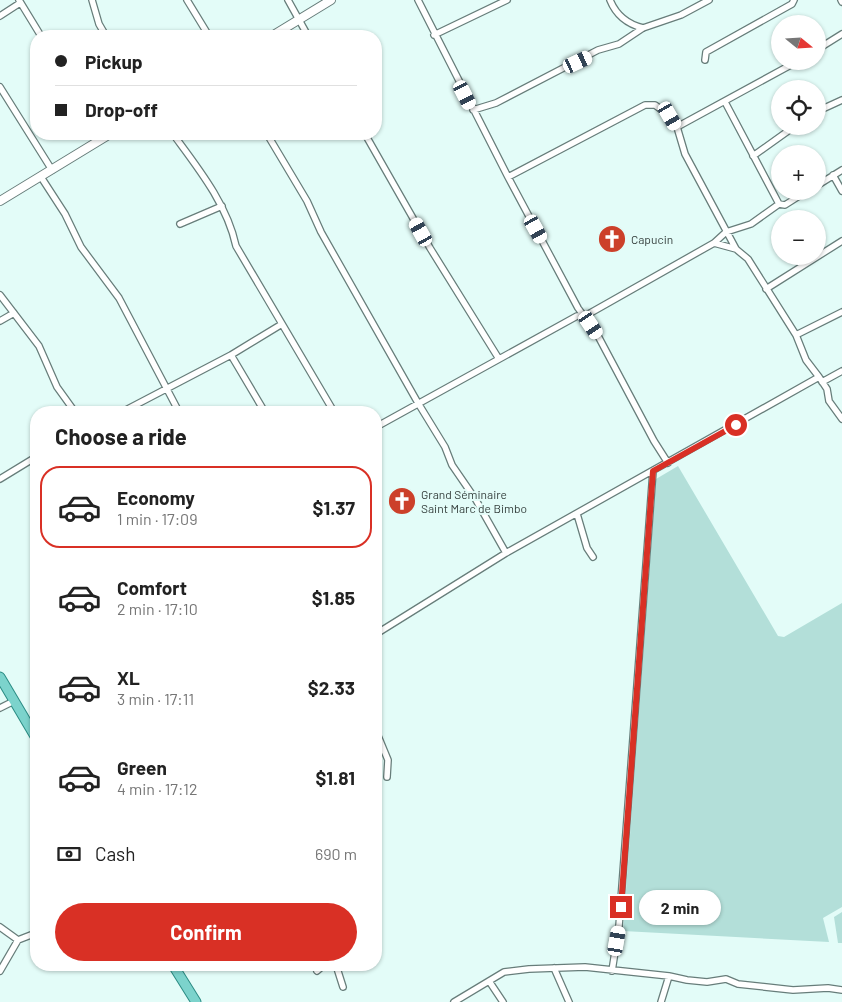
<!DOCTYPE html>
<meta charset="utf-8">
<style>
:root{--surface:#fff;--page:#f6f6f6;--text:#222;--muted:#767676;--line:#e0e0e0;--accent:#d93025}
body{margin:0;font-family:Barlow,sans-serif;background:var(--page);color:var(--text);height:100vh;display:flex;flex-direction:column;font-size:19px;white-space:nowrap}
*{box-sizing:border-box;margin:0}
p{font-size:16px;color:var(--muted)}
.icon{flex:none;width:28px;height:28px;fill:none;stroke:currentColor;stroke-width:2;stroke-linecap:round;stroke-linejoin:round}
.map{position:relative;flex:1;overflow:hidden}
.panel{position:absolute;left:30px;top:406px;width:352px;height:565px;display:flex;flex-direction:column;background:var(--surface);border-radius:20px;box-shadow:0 1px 4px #0004}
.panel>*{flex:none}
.top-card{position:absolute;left:30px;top:30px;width:352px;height:110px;border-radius:20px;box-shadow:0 1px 4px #0004;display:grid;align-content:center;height:110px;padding:0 25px;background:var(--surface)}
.needle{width:32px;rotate:108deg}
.fabs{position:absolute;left:771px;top:15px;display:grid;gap:10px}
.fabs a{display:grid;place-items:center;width:55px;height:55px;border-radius:50%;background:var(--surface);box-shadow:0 1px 4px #0004;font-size:25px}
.end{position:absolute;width:22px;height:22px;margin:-11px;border:6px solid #d93025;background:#fff;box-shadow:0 0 0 2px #fff}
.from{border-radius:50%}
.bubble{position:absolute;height:35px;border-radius:18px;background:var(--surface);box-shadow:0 1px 4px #0004;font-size:16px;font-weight:700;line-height:35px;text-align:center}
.car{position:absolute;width:15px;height:30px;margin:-15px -8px;border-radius:6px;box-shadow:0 0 4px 1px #0007;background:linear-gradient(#fff 24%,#345 0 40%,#fff 0 76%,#345 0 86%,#fff 0)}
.top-card b{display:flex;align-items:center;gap:18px;height:48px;font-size:19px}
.top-card b+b{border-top:1px solid var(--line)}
.top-card i{width:12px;height:12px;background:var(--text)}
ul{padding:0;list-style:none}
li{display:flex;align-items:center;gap:15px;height:82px;margin:0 10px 8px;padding:0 15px;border:2px solid transparent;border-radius:20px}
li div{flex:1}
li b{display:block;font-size:19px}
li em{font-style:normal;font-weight:700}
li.current{border-color:var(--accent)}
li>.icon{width:45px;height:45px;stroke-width:1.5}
h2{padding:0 25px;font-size:22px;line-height:60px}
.pay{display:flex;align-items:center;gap:12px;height:55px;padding:0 25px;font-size:19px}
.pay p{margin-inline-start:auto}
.cta{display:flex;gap:10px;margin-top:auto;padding:10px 25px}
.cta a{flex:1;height:58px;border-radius:30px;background:var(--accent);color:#fff;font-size:20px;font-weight:700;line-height:58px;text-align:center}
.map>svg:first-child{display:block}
.green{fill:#b3dfd9}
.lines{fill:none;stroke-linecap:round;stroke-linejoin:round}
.minor-casing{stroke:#677d7a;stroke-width:8}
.secondary-casing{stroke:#677d7a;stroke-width:10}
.primary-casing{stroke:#2b8c84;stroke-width:11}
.minor{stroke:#fff;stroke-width:5.5}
.secondary{stroke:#fff;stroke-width:8}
.primary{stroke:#7cd3cc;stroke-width:9}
.route{stroke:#d93025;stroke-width:6}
.labels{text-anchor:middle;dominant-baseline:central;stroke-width:4;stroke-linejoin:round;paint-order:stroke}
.poi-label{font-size:12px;fill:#353f3d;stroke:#e3fcf8;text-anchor:start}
</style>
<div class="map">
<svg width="842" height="1002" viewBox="0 0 842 1002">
<rect width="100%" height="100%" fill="#e3fcf8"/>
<path class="green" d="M678,466L778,636L784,637L842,603V907L823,918L829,942L623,931L656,479Z
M842,912V943H838L834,917Z"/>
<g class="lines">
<defs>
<path id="minor" d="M19,0L41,36
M92,0L99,24L106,36
M187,0L209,36
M288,0L308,36
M418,0L508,177L578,308L597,334L654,441L668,463
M610,0C616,15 627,24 643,28
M841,0L842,2
M0,16L20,3
M434,35L507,0
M818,49L842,34
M705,60L706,52L792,4L794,0
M0,87L52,170
M725,102L779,204
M473,110L496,103L598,50L619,44L643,28L681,15L709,0
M818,111L842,100
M677,127L798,61
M173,134C198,168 227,204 236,246L334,412
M267,134L307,201L321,232L418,403L445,447L452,465L476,500L506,553
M365,134L430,248L499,359
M753,156L795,126
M833,175L842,191
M41,177L65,214L81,247L119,298L179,412
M508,177L645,105H655L670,116L677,127L685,154L736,249L748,259L796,335L842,312
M818,185L842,170
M180,224L222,206
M714,243L736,249
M766,289L842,241
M0,295L39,346L57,387L75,412
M0,321L14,313
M796,335L806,360L819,377
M231,355L263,409L268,412
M822,382L842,371
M122,412L231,355L282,324
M376,427L577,316H585L714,243L726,232L751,224L779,204L785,205L807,191
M0,479L36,457
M577,514L587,548L593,557
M376,634L506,553L819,377L827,389L829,401L842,419
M0,708L14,701
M376,731L388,760L387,777
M0,927L18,940L36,933
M336,965L343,987
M554,968L569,1002
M0,971L18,940
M317,971L324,965
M612,971L619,926L653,471
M489,981L503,1002
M454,1002L504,972L529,969L585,967L669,976L687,980L707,982L726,979L738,984L793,990L828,988L842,990
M661,1002L669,976"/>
<path id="secondary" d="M272,36L331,0
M0,201L110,134"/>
<path id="primary" d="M0,677L36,738
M173,965L196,1002"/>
</defs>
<use href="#minor" class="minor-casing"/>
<use href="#secondary" class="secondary-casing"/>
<use href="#primary" class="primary-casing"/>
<use href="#minor" class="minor"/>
<use href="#secondary" class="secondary"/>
<use href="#primary" class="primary"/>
</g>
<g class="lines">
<path class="route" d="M621,907L653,471L736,425"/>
</g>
<defs>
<symbol id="church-disc" viewBox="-11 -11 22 22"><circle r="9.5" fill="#cc402a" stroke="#e3fcf8"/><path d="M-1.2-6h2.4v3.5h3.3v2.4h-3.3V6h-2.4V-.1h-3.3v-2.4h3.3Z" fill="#fff"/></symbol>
</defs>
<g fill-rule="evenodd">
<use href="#church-disc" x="596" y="223" width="32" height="32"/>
<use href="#church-disc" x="386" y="485" width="32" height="32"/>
</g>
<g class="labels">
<g class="poi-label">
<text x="631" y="239">Capucin</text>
<text x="421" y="494">Grand Séminaire<tspan x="421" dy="14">Saint Marc de Bimbo</tspan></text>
</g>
</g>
</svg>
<div class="fabs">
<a><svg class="needle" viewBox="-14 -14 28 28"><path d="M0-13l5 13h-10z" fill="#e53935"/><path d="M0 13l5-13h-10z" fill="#767676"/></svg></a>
<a><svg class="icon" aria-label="locate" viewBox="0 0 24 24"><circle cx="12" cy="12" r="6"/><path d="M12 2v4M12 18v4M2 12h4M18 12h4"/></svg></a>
<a>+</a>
<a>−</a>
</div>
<i class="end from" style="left:736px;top:425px"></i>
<i class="end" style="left:621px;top:907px"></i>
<div class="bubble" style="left:639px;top:890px;width:82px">2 min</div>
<i class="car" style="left:578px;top:62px;rotate:65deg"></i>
<i class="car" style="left:465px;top:95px;rotate:153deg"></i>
<i class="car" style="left:670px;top:116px;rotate:150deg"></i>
<i class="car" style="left:536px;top:229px;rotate:151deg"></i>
<i class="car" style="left:421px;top:232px;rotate:331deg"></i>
<i class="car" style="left:591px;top:325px;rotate:146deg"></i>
<i class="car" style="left:617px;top:941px;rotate:10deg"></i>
<div class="top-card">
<b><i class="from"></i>Pickup</b>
<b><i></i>Drop-off</b>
</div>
<section class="panel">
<h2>Choose a ride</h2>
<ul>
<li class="current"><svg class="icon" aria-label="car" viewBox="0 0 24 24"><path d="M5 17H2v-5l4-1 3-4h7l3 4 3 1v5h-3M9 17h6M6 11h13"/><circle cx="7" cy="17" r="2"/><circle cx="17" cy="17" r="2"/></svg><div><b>Economy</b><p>1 min · 17:09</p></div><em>$1.37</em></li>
<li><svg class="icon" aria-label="car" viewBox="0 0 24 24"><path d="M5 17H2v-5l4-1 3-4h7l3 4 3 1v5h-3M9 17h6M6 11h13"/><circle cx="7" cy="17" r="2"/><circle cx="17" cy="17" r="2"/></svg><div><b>Comfort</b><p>2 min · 17:10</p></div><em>$1.85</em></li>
<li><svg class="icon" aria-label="car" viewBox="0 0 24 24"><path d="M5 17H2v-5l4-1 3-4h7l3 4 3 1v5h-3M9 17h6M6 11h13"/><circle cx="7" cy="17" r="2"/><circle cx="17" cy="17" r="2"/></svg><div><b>XL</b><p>3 min · 17:11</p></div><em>$2.33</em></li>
<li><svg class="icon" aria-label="car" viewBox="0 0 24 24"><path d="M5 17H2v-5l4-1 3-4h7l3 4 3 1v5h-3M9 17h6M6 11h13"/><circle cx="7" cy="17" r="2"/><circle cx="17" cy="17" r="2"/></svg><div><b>Green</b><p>4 min · 17:12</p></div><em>$1.81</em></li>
</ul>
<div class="pay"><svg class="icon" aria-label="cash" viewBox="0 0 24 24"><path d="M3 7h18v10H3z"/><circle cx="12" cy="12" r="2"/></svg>Cash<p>690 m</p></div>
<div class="cta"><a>Confirm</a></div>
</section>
</div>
